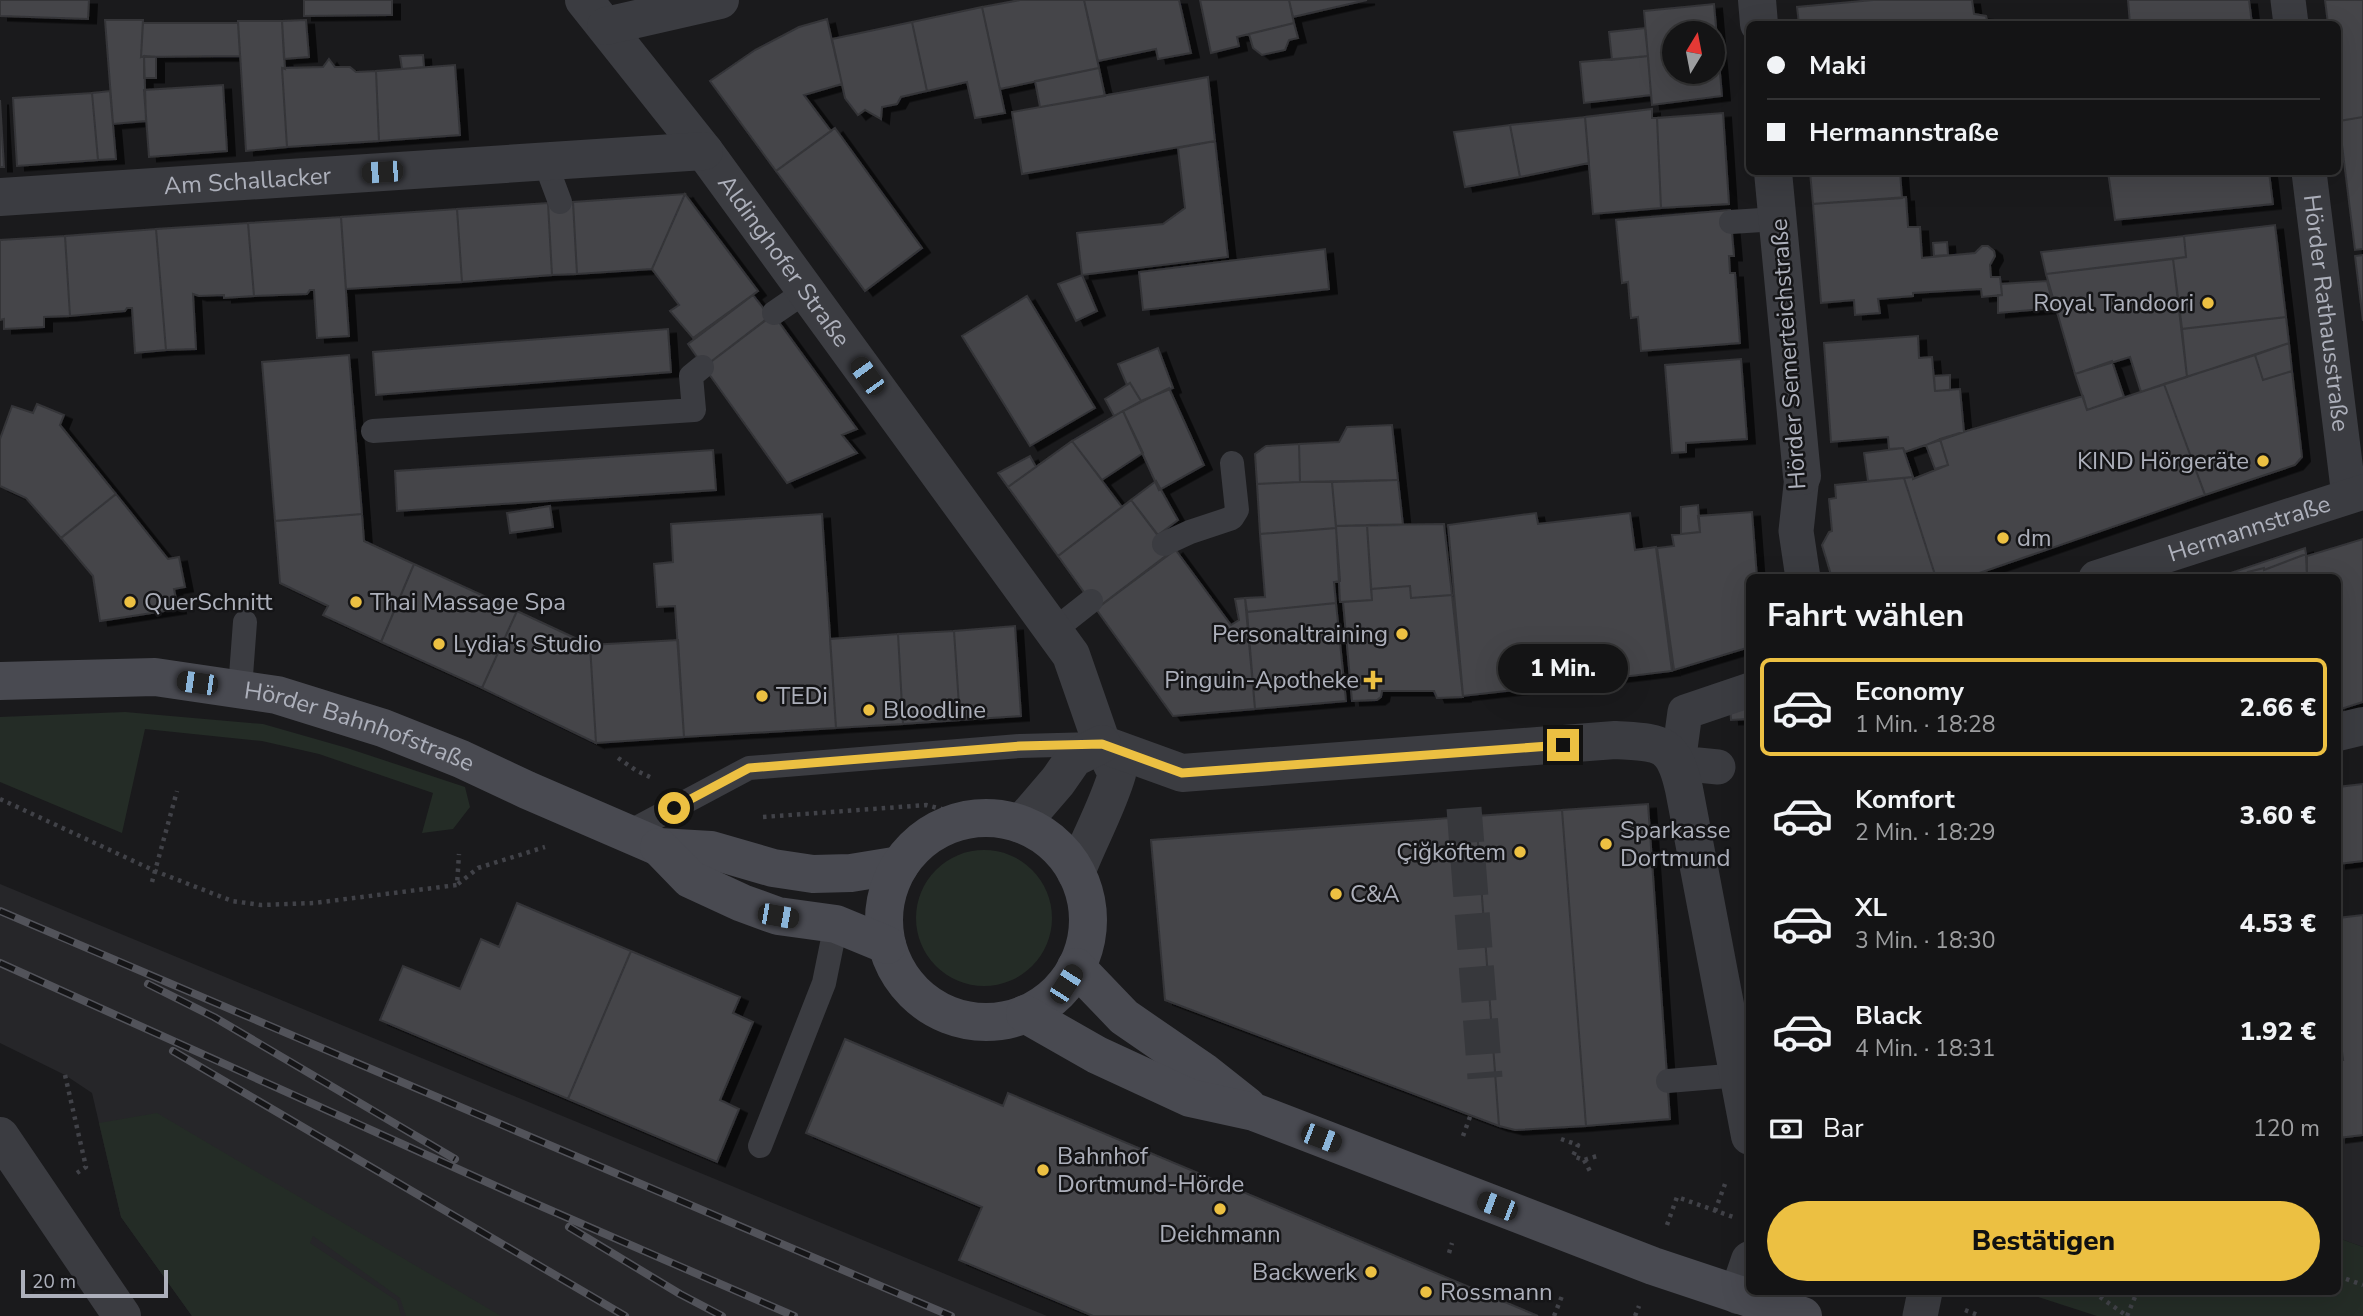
<!DOCTYPE html>
<html lang="de">
<meta charset="utf-8">
<style>
:root{--surface:#141415;--page:#212122;--text:#f1f3f6;--muted:#9d9ea0;--line:#333334;--accent:#ecc042}
body{margin:0;font-family:"Nunito Sans",sans-serif;background:var(--page);color:var(--text);height:100vh;display:flex;flex-direction:column;font-size:26px;white-space:nowrap}
*{box-sizing:border-box;margin:0}
p{font-size:23px;color:var(--muted)}
.icon{flex:none;width:38px;height:38px;fill:none;stroke:currentColor;stroke-width:2;stroke-linecap:round;stroke-linejoin:round}
.map{position:relative;flex:1;overflow:hidden}
.details{position:absolute;left:1746px;top:574px;width:595px;height:721px;display:flex;flex-direction:column;background:var(--surface);border-radius:10px;box-shadow:0 7px 28px #0002,0 0 0 2px var(--line)}
.details>*{flex:none}
.banner{position:absolute;left:1746px;top:21px;width:595px;height:154px;border-radius:10px;box-shadow:0 7px 28px #0002,0 0 0 2px var(--line);display:grid;align-content:center;height:154px;padding:0 21px;background:var(--surface)}
.needle{width:46px;rotate:10deg}
.controls{position:absolute;left:1662px;top:21px;display:grid;gap:14px}
.controls a{display:grid;place-items:center;width:63px;height:63px;border-radius:50%;background:var(--surface);box-shadow:0 7px 28px #0002,0 0 0 2px var(--line);font-size:35px}
.scale{position:absolute;left:21px;bottom:18px;width:147px;box-sizing:border-box;padding-left:7px;border:4px solid #adb0bb;border-top:0;font-size:19px;line-height:24px;white-space:nowrap;color:#adb0bb;-webkit-text-stroke:5px #151517;paint-order:stroke}
.end{position:absolute;width:32px;height:32px;margin:-16px;border:9px solid #ecc042;background:#111;box-shadow:0 0 0 4px #111}
.from{border-radius:50%}
.bubble{position:absolute;height:49px;border-radius:24px;background:var(--surface);box-shadow:0 7px 28px #0002,0 0 0 2px var(--line);font-size:23px;font-weight:800;line-height:49px;text-align:center}
.car{position:absolute;width:21px;height:42px;margin:-21px -10px;border-radius:9px;box-shadow:0 0 5px 2px #0007;background:linear-gradient(#222 24%,#8ab4d8 0 40%,#222 0 76%,#8ab4d8 0 86%,#222 0)}
.banner b{display:flex;align-items:center;gap:24px;height:66px;font-size:26px}
.banner b+b{border-top:2px solid var(--line)}
.banner i{width:18px;height:18px;background:var(--text)}
ul{padding:0;list-style:none}
li{display:flex;align-items:center;gap:21px;height:98px;margin:0 14px 10px;padding:0 7px;border:4px solid transparent;border-radius:10px}
li div{flex:1}
li b{display:block;font-size:26px}
li em{font-style:normal;font-weight:800}
li.on{border-color:var(--accent)}
li>.icon{width:63px;height:63px;stroke-width:1.5}
h2{padding:0 21px;font-size:32px;line-height:84px}
.pay{display:flex;align-items:center;gap:18px;height:77px;padding:0 21px;font-size:26px}
.pay p{margin-inline-start:auto}
.cta{display:flex;gap:14px;margin-top:auto;padding:14px 21px}
.cta a{flex:1;height:80px;border-radius:42px;background:var(--accent);color:#111;font-size:28px;font-weight:800;line-height:80px;text-align:center}
.map>svg:first-child{display:block}
.built{fill:#262629}
.green{fill:#242c26}
.building{fill:#444549;stroke:#343438;stroke-width:2;fill-rule:evenodd;filter:url(#shadow)}
.lines{fill:none;stroke-linecap:round;stroke-linejoin:round}
.pedestrian-tunnel{stroke:#37383c;stroke-width:35;stroke-dasharray:35 18;stroke-linecap:butt}
.path{stroke:#414248;stroke-width:4.5;stroke-dasharray:3.5 5;stroke-linecap:butt}
.service{stroke:#3b3c41;stroke-width:24}
.pedestrian{stroke:#3b3c41;stroke-width:35}
.minor{stroke:#3b3c41;stroke-width:38}
.secondary{stroke:#494a51;stroke-width:38}
.rail-casing{stroke:#52535a;stroke-width:8}
.rail{stroke:#151517;stroke-width:5;stroke-dasharray:16;stroke-linecap:butt}
.pedestrian-bridge{stroke:#3b3c41;stroke-width:35}
.route{stroke:#ecc042;stroke-width:9}
.poi-dot{fill:#ecc042;stroke:#151517;stroke-width:2.5}
.labels{text-anchor:middle;dominant-baseline:central;stroke-width:5;stroke-linejoin:round;paint-order:stroke}
.street-label{font-size:24px;fill:#adb0bb;stroke:#151517}
.poi-label{font-size:24px;fill:#adb0bb;stroke:#151517;text-anchor:start}
</style>
<div class="map">
<svg width="2363" height="1316" viewBox="0 0 2363 1316">
<defs>
<filter id="shadow"><feDropShadow dx="8" dy="4.5" stdDeviation="0" flood-color="#0009"/></filter>
</defs>
<rect width="100%" height="100%" fill="#1a1a1c"/>
<path class="built" d="M0,884L1047,1316H192L121,1217L92,1093L65,1075L0,1043Z
M2363,915V1247L2338,1238V918Z"/>
<path class="green" d="M125,712L263,724L347,748L465,787L470,807L453,829L422,833L433,793L319,754L262,741L145,729L122,833L0,782V717Z
M916 918a68 68 0 1 1 136 0a68 68 0 1 1-136 0Z
M157,1113L501,1316H406L400,1298L313,1236L310,1243L397,1301L401,1316H192L121,1217L99,1123Z
M2338,1238L2363,1247V1316H2097L2023,1292H2338Z"/>
<path class="building" d="M0,0H89L88,19L0,16Z
M304,0H392V15L304,16Z
M1020,0H1084L1099,68L1000,89L982,7Z
M1084,0H1179L1191,53L1158,59L1156,49L1098,61Z
M1200,0H1289L1294,23L1237,37L1239,46L1211,53Z
M1289,0H1367L1293,17Z
M1873,0H1972L1974,14L1986,16L1988,24H1968V23L1799,24L1797,7Z
M2128,0H2249L2252,24H2130Z
M2325,0H2363V117L2339,121L2338,24H2328Z
M1714,4L1722,96L1652,105L1644,11ZM1675,33H1713V72H1675Z
M982,7L1005,113L975,118L967,82L927,91L912,22Z
M827,19L842,84L804,95L831,131L776,171L710,81L755,50L799,27Z
M105,20H143L141,57L144,56L146,121L113,124Z
M306,20L309,57L284,59L282,21Z
M238,21H282L285,69L282,68L287,147L246,151Z
M912,22L927,91L901,97L897,104L882,107L881,119L865,110L858,115L845,98L832,39Z
M143,23H238L240,56L141,57Z
M1294,23L1298,38L1289,40L1285,50L1262,55L1253,48L1249,34Z
M1645,28L1648,56L1612,60L1609,32Z
M423,55L424,67L402,69L400,56Z
M144,56L156,57V78H144Z
M1648,56L1651,95L1584,103L1580,62Z
M329,59L335,67H350L356,72L376,71L379,141L287,147L282,68L323,67Z
M455,65L460,135L379,141L376,71Z
M1099,68L1105,96L1040,107L1035,81Z
M1208,77L1215,141L1022,174L1012,112Z
M223,85L227,151L149,157L144,90Z
M110,91L116,159L98,160L92,93Z
M92,93L98,160L17,166L13,98Z
M0,100L4,167H0Z
M1652,109V118H1657L1661,208L1593,214L1585,117Z
M1723,113L1729,204L1661,208L1657,118Z
M1585,117L1589,163L1520,177L1510,125Z
M2363,117V249L2355,250L2339,121Z
M1510,125L1520,177L1465,187L1454,132Z
M835,128L922,248L865,291L776,171Z
M1215,141L1228,257L1082,275L1077,233L1163,224L1185,208L1178,148Z
M1810,172H1900L1902,198L1813,204Z
M2108,172H2269L2273,204L2115,220Z
M685,194L652,269L577,274L573,202Z
M685,194L758,291L693,338L670,311L679,305L652,269Z
M1906,197L1908,227H1920L1922,258L1975,253L1982,246H1988L1994,251L1995,256L1990,265L1991,277H2000L2002,295L1982,297L1981,289L1913,293V296L1878,299L1880,313L1855,315L1854,300L1821,303L1813,204Z
M560,202H573L577,274L552,275L548,203Z
M548,203L552,275L462,282L457,209Z
M457,209L462,282L346,289L341,217Z
M1730,210L1734,256H1729L1730,273H1735L1740,343L1641,351L1638,317L1631,318L1628,282L1622,283L1616,220Z
M341,217L349,336L317,338L314,290H310L307,294L254,296L248,223Z
M248,223L254,296L224,298V295L199,296L193,294L196,349L166,350L156,229Z
M2275,225L2286,317L2182,329L2173,259L2186,257L2184,236Z
M156,229L166,350L135,353L132,308H127L125,311L70,316L65,236Z
M65,236L70,316L44,317V327L4,329V319L0,320V240Z
M2184,236L2186,257L2046,274L2041,252Z
M1947,242L1948,255L1934,256L1933,243Z
M1325,249L1329,289L1143,310L1139,272Z
M2363,255V321L2355,256Z
M2173,259L2187,377L2141,392L2130,357L2075,374L2046,274Z
M1082,275L1097,311L1076,321L1058,284Z
M2047,281L2054,308L1998,313V295H2002L2001,284Z
M753,295L770,317L704,367L688,344Z
M1027,296L1095,408L1030,446L962,336Z
M773,314L857,429L842,435L857,453L787,483L704,367Z
M2286,317L2289,343L2187,377L2182,329Z
M668,329L671,372L376,395L373,352Z
M1918,336L1919,358L1932,357L1935,391L1960,389L1964,432L1905,452L1903,448L1889,449L1888,437L1831,442L1824,343Z
M2289,343L2292,371L2263,380L2255,355Z
M1158,348L1173,388L1141,401L1130,383L1127,385L1118,364Z
M349,355L362,514L275,521L262,362Z
M2255,355L2263,380L2292,371L2302,457L2295,465L2205,495L2164,384Z
M1741,359L1747,439L1686,443V452L1672,453L1665,365Z
M2112,361L2124,397L2087,410L2075,374Z
M1950,375V390L1935,391L1934,376Z
M1130,383L1141,401L1114,416L1105,399Z
M2164,384L2205,495L1965,578H1936L1904,478L1913,477V479L1948,465L1940,439L2083,396L2087,410Z
M1169,388L1204,465L1159,490L1123,411Z
M37,404L64,415L60,425L116,494L61,538L26,498L0,486V439L12,406L33,413Z
M1123,411L1143,453L1102,480L1072,441Z
M1392,425L1398,480L1300,482L1299,444L1339,442L1347,427Z
M1940,439L1948,465L1935,469L1926,445Z
M1072,441L1122,507L1058,556L1008,487Z
M1299,444L1300,482L1257,484L1255,454L1266,446Z
M1903,448L1913,477L1868,481L1864,453Z
M713,450L716,490L397,511L395,471Z
M1030,456L1036,467L1008,487L998,473Z
M1904,478L1936,578H1832L1822,545L1829,532L1832,531L1829,499L1836,498L1835,485Z
M1398,480L1403,525L1336,526L1332,482Z
M1156,481L1178,520L1158,535L1131,500Z
M1300,482H1332L1336,528L1260,534L1257,484Z
M116,494L168,559L179,557L185,587L174,589L178,609L100,621L93,576L61,538Z
M1131,500L1171,553L1096,609L1058,556Z
M1698,505L1700,532L1681,534V507Z
M550,506L553,527L510,533L507,513Z
M1752,512L1757,578H1750V647L1674,670L1657,548L1674,546L1672,535L1700,532L1698,516Z
M1536,513L1538,524L1630,513L1635,550L1656,547L1672,671L1598,680L1596,670L1566,673L1567,684L1463,696L1448,525Z
M362,514L364,541L414,564L381,642L323,615L328,606L280,583L275,521Z
M822,514L836,728L684,737L675,606L657,607L654,564L673,562L671,524Z
M1444,524L1452,595L1411,598L1410,586L1371,589L1367,525Z
M1367,525L1372,600L1340,602L1336,526Z
M1336,528L1340,581L1334,582L1336,603L1247,612L1245,598L1265,597L1260,534Z
M2363,539V702L2338,710V578H2307V556Z
M2305,548L2306,554L2264,570V568L2248,572L2249,574L2239,578H2216Z
M1175,549L1231,625L1239,620L1235,599L1245,598L1255,709L1173,716L1096,609Z
M2306,554L2307,578H2239L2249,574L2248,572L2264,568V570Z
M414,564L517,611L482,688L381,642Z
M1410,586L1411,598L1452,595L1463,697L1437,698L1434,691H1382L1381,697L1377,700L1352,701L1343,602L1372,600L1371,589Z
M1336,603L1346,701L1255,709L1247,612Z
M517,611L590,645L596,743L482,688Z
M1015,626L1021,716L960,720L954,631Z
M954,631L960,720L903,724L898,634Z
M898,634L903,724L836,728L830,639Z
M678,640L684,737L596,743L590,645Z
M1748,701L1749,719L1731,720L1730,703Z
M2363,784V861L2338,864V787Z
M1648,804L1670,1119L1586,1126L1562,810Z
M1562,810L1586,1126L1515,1130L1499,1126L1476,816Z
M1476,816L1499,1126L1165,1000L1151,840Z
M517,903L631,951L568,1099L380,1020L403,966L460,989L481,939L499,947Z
M2363,915V1135L2338,1138V1060H2343L2338,1020V918Z
M631,951L740,997L733,1013L753,1022L720,1100L739,1109L717,1162L568,1099Z
M845,1039L1003,1106L1008,1093L1538,1316H1093L959,1260L982,1207L806,1133Z"/>
<g class="lines">
<path class="pedestrian-tunnel" d="M1464,808L1485,1078"/>
<path class="path" d="M618,758L637,771L650,777
M0,799L155,871L232,901L261,905L314,903L457,885L459,854
M763,817L926,805L976,818
M152,882L177,791
M458,884L478,868L545,847
M65,1075L86,1167L77,1173
M1463,1136L1471,1114
M1561,1139L1578,1145L1573,1156L1584,1160L1597,1156
M1584,1160L1591,1173
M1715,1211L1725,1184
M1667,1225L1677,1197L1736,1218
M1449,1253L1452,1243
M2338,1276L2363,1285
M2093,1292L2127,1316
M1965,1310L1980,1316
M1554,1316L1562,1296
M1635,1316L1639,1306
M2127,1316L2137,1292"/>
<path class="service" d="M545,162L560,202
M1731,222L1777,219
M774,313L806,291
M373,431L694,410L691,376L702,367
M1164,544L1190,532L1232,518L1237,510L1232,463
M1053,631L1091,601
M240,689L245,622
M627,833L749,768L1020,746L1095,744
M1668,1081L1740,1075
M760,1146L824,983L836,924"/>
<g class="pedestrian">
<path d="M2288,0L2291,24"/>
<path id="s1" d="M2309,172L2349,496"/>
<path d="M1802,476L1796,531L1803,578"/>
<path id="s2" d="M2096,578L2363,492"/>
<path d="M1718,767L1678,763L1685,712L1750,690"/>
</g>
<g class="minor">
<path id="s3" d="M584,0L704,151L1071,655L1102,744L1117,774C1107,808 1089,839 1076,873"/>
<path d="M1757,0L1759,24"/>
<path d="M606,26L720,0"/>
<path d="M1773,172L1802,476"/>
<path id="s4" d="M0,197L704,151"/>
<path d="M2338,732L2363,726"/>
<path d="M1102,744L1182,773L1615,740C1660,743 1673,740 1684,789L1750,1136"/>
<path d="M1021,824L1058,781L1074,758L1102,744"/>
<path d="M0,1136L122,1316"/>
<path d="M1738,1295L1750,1260"/>
</g>
<g class="secondary">
<path id="s5" d="M0,681L155,677L277,695L383,728L461,759L527,790L659,847L711,850L773,868L813,874L851,873L900,865"/>
<circle cx="986" cy="920" r="102"/>
<path d="M659,847L690,879L742,903L778,916L836,924L887,945"/>
<path d="M1076,967L1124,1017L1204,1072L1247,1106"/>
<path d="M1025,1014L1097,1055L1190,1098L1254,1112L1653,1266L1803,1316"/>
</g>
<defs>
<path id="rail" d="M0,911L951,1316
M0,963L520,1197L794,1316
M148,984L214,1017L455,1159
M173,1051L625,1316
M569,1227L680,1294L722,1316"/>
</defs>
<use href="#rail" class="rail-casing"/>
<use href="#rail" class="rail"/>
<path class="pedestrian-bridge" d="M1920,1316L1925,1292"/>
</g>
<g class="lines">
<path class="route" d="M674,808L749,768L1020,746L1102,744L1182,773L1563,745"/>
</g>
<g class="poi-dot">
<circle cx="2208" cy="303" r="7"/>
<circle cx="2263" cy="461" r="7"/>
<circle cx="2003" cy="538" r="7"/>
<circle cx="130" cy="602" r="7"/>
<circle cx="356" cy="602" r="7"/>
<circle cx="1402" cy="634" r="7"/>
<circle cx="439" cy="644" r="7"/>
<path d="M1369.5 669.5h7v7h7v7h-7v7h-7v-7h-7v-7h7z"/>
<circle cx="762" cy="696" r="7"/>
<circle cx="869" cy="710" r="7"/>
<circle cx="1606" cy="844" r="7"/>
<circle cx="1520" cy="852" r="7"/>
<circle cx="1336" cy="894" r="7"/>
<circle cx="1043" cy="1170" r="7"/>
<circle cx="1220" cy="1209" r="7"/>
<circle cx="1371" cy="1272" r="7"/>
<circle cx="1426" cy="1292" r="7"/>
</g>
<g class="labels">
<g class="street-label">
<text stroke="none"><textPath href="#s4" startOffset="248">Am Schallacker</textPath></text>
<text stroke="none"><textPath href="#s3" startOffset="329">Aldinghofer Straße</textPath></text>
<text stroke="none"><textPath href="#s1" startOffset="142">Hörder Rathausstraße</textPath></text>
<text transform="translate(1788 354) rotate(-94)">Hörder Semerteichstraße</text>
<text stroke="none"><textPath href="#s2" startOffset="161">Hermannstraße</textPath></text>
<text stroke="none"><textPath href="#s5" startOffset="366">Hörder Bahnhofstraße</textPath></text>
</g>
<g class="poi-label">
<text x="2194" y="303" text-anchor="end">Royal Tandoori</text>
<text x="2249" y="461" text-anchor="end">KIND Hörgeräte</text>
<text x="2017" y="538">dm</text>
<text x="144" y="602">QuerSchnitt</text>
<text x="370" y="602">Thai Massage Spa</text>
<text x="1388" y="634" text-anchor="end">Personaltraining</text>
<text x="453" y="644">Lydia's Studio</text>
<text x="1359" y="680" text-anchor="end">Pinguin-Apotheke</text>
<text x="776" y="696">TEDi</text>
<text x="883" y="710">Bloodline</text>
<text x="1620" y="830">Sparkasse<tspan x="1620" dy="28">Dortmund</tspan></text>
<text x="1506" y="852" text-anchor="end">Çiğköftem</text>
<text x="1350" y="894">C&amp;A</text>
<text x="1057" y="1156">Bahnhof<tspan x="1057" dy="28">Dortmund-Hörde</tspan></text>
<text x="1220" y="1234" text-anchor="middle">Deichmann</text>
<text x="1357" y="1272" text-anchor="end">Backwerk</text>
<text x="1440" y="1292">Rossmann</text>
</g>
</g>
</svg>
<div class="controls">
<a><svg class="needle" viewBox="-14 -14 28 28"><path d="M0-13l5 13h-10z" fill="#e53935"/><path d="M0 13l5-13h-10z" fill="#9d9ea0"/></svg></a>
</div>
<div class="scale">20 m</div>
<i class="end from" style="left:674px;top:808px"></i>
<i class="end" style="left:1563px;top:745px"></i>
<div class="bubble" style="left:1498px;top:644px;width:130px">1 Min.</div>
<i class="car" style="left:382px;top:172px;rotate:266deg"></i>
<i class="car" style="left:867px;top:376px;rotate:324deg"></i>
<i class="car" style="left:197px;top:683px;rotate:278deg"></i>
<i class="car" style="left:778px;top:916px;rotate:100deg"></i>
<i class="car" style="left:1066px;top:984px;rotate:33deg"></i>
<i class="car" style="left:1321px;top:1138px;rotate:111deg"></i>
<i class="car" style="left:1497px;top:1206px;rotate:291deg"></i>
<div class="banner">
<b><i class="from"></i>Maki</b>
<b><i></i>Hermannstraße</b>
</div>
<section class="details">
<h2>Fahrt wählen</h2>
<ul>
<li class="on"><svg class="icon" aria-label="car" viewBox="0 0 24 24"><path d="M5 17H2v-5l4-1 3-4h7l3 4 3 1v5h-3M9 17h6M6 11h13"/><circle cx="7" cy="17" r="2"/><circle cx="17" cy="17" r="2"/></svg><div><b>Economy</b><p>1 Min. · 18:28</p></div><em>2.66 €</em></li>
<li><svg class="icon" aria-label="car" viewBox="0 0 24 24"><path d="M5 17H2v-5l4-1 3-4h7l3 4 3 1v5h-3M9 17h6M6 11h13"/><circle cx="7" cy="17" r="2"/><circle cx="17" cy="17" r="2"/></svg><div><b>Komfort</b><p>2 Min. · 18:29</p></div><em>3.60 €</em></li>
<li><svg class="icon" aria-label="car" viewBox="0 0 24 24"><path d="M5 17H2v-5l4-1 3-4h7l3 4 3 1v5h-3M9 17h6M6 11h13"/><circle cx="7" cy="17" r="2"/><circle cx="17" cy="17" r="2"/></svg><div><b>XL</b><p>3 Min. · 18:30</p></div><em>4.53 €</em></li>
<li><svg class="icon" aria-label="car" viewBox="0 0 24 24"><path d="M5 17H2v-5l4-1 3-4h7l3 4 3 1v5h-3M9 17h6M6 11h13"/><circle cx="7" cy="17" r="2"/><circle cx="17" cy="17" r="2"/></svg><div><b>Black</b><p>4 Min. · 18:31</p></div><em>1.92 €</em></li>
</ul>
<div class="pay"><svg class="icon" aria-label="cash" viewBox="0 0 24 24"><path d="M3 7h18v10H3z"/><circle cx="12" cy="12" r="2"/></svg>Bar<p>120 m</p></div>
<div class="cta"><a>Bestätigen</a></div>
</section>
</div>
